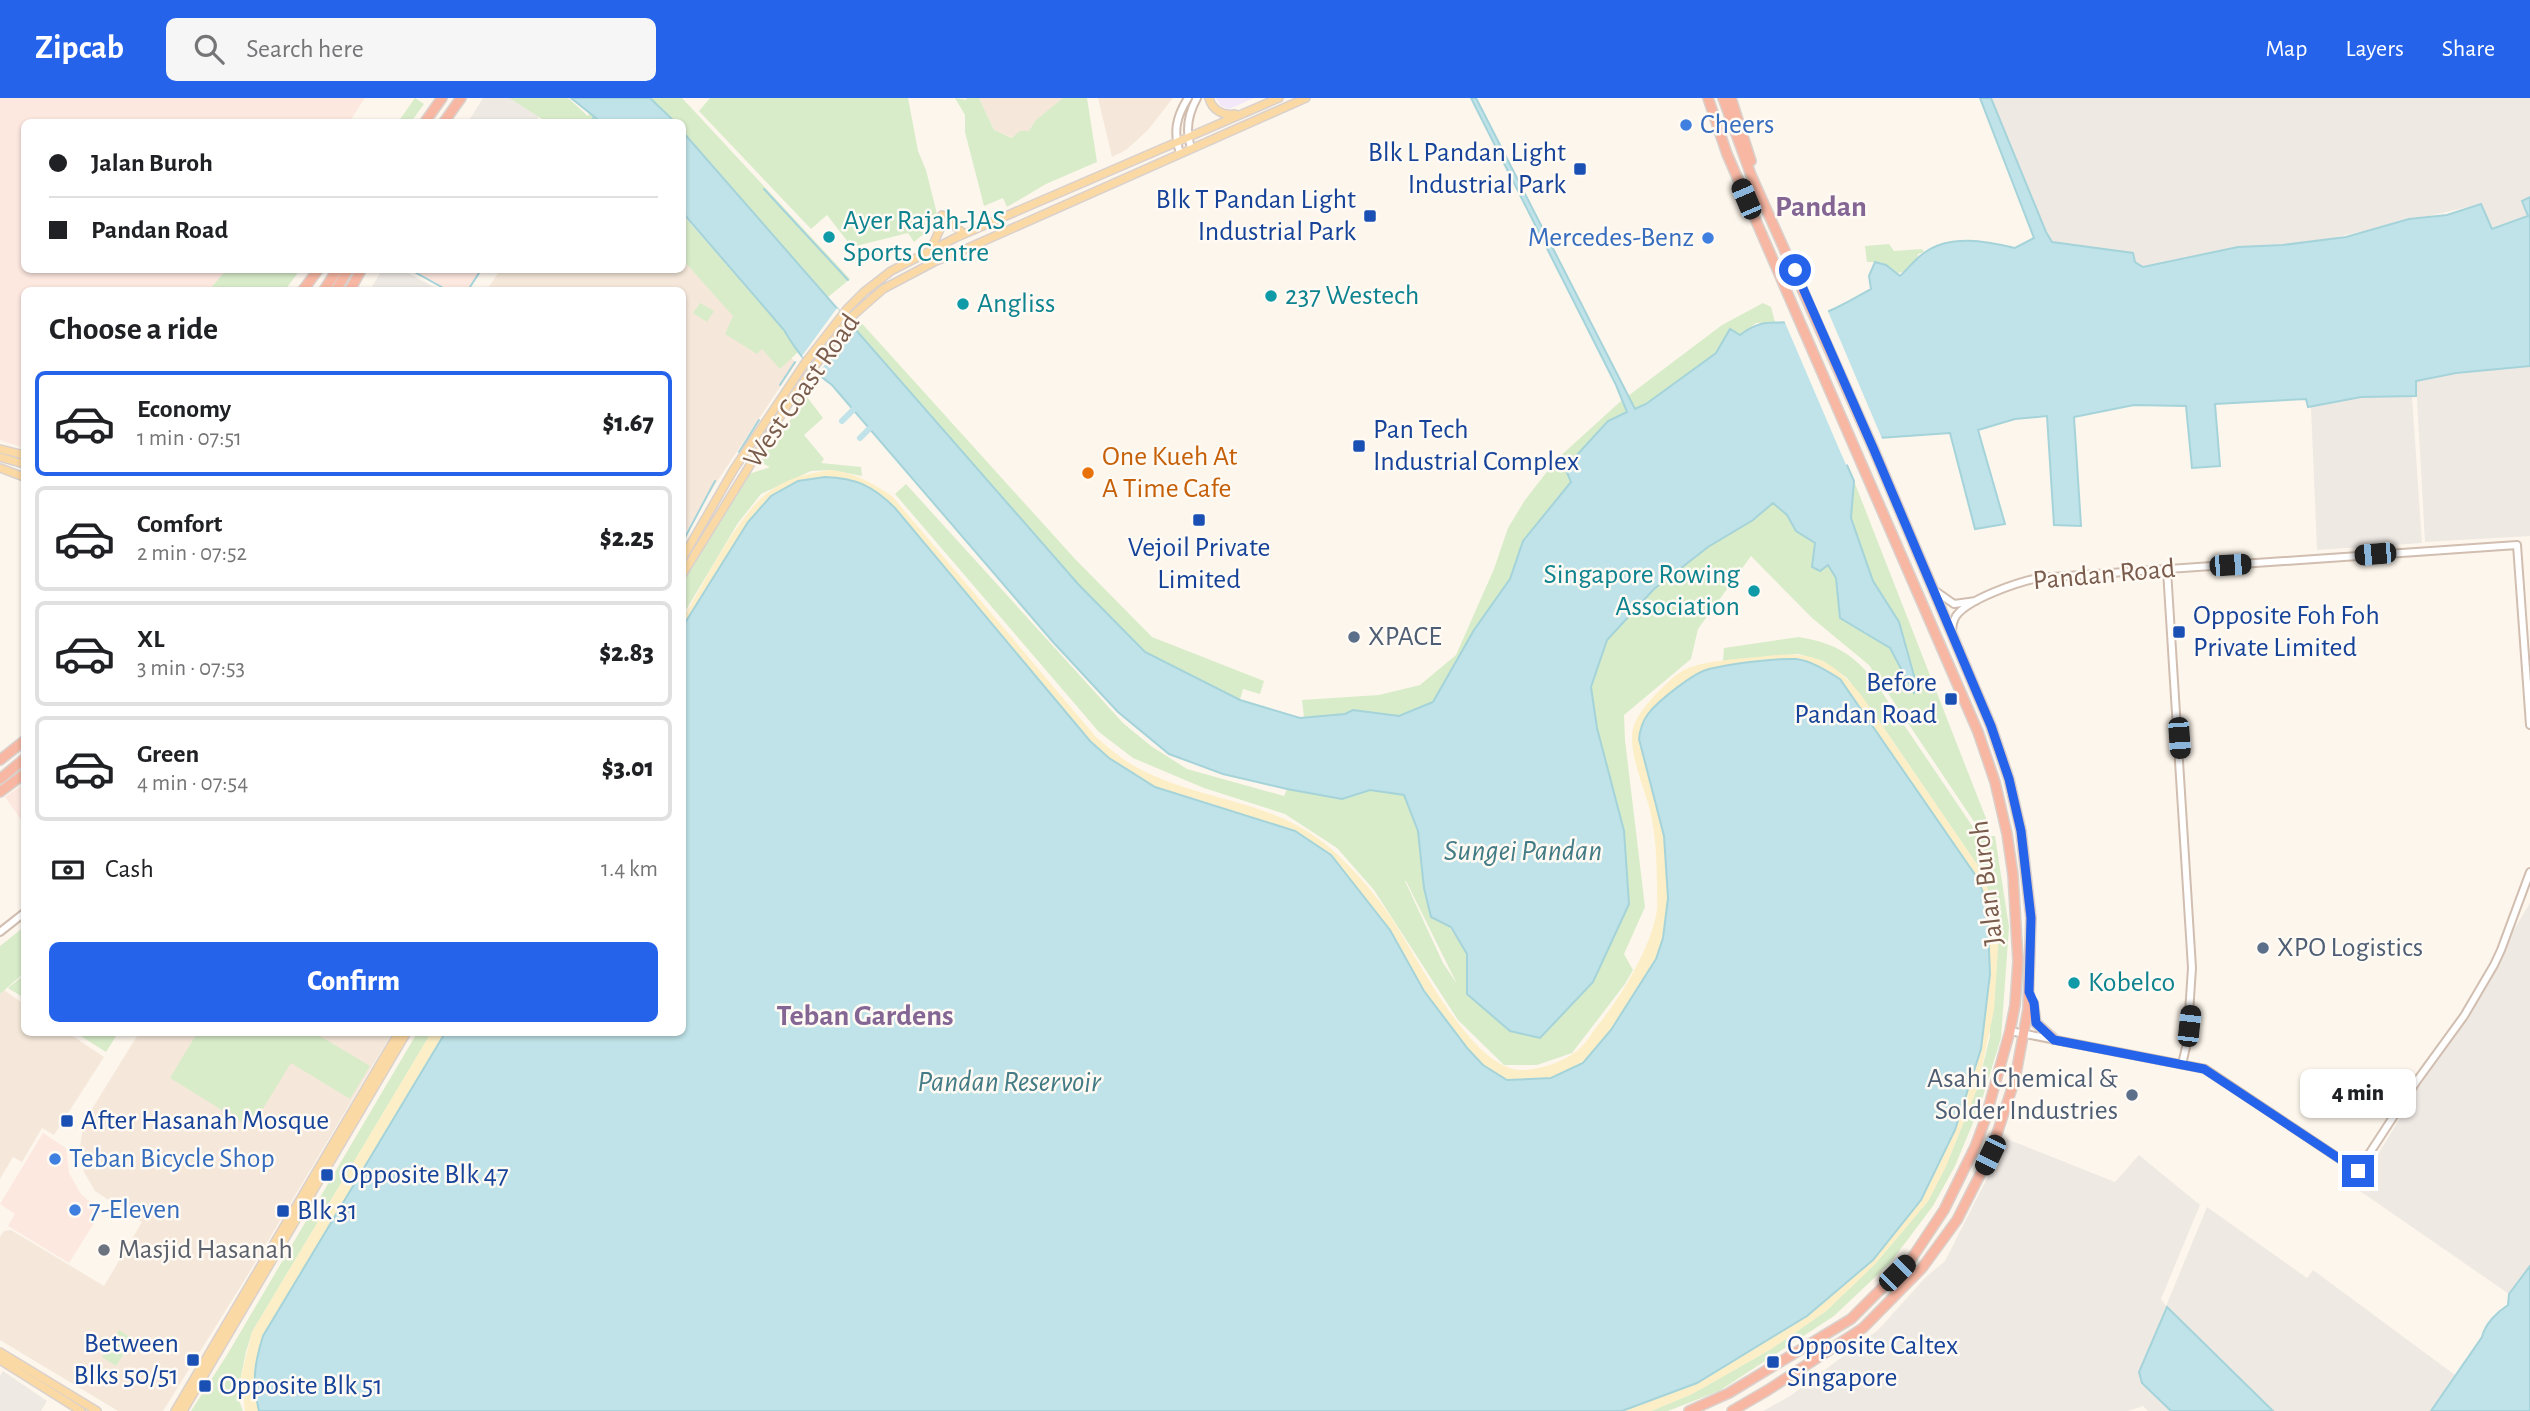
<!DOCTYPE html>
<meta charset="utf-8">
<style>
:root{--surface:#fff;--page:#f6f6f6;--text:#202124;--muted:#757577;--line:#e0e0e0;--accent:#2563eb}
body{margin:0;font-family:"Alegreya Sans",sans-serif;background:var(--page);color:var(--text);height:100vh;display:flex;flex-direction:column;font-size:26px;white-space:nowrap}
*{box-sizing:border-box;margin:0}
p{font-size:23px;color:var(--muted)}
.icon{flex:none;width:38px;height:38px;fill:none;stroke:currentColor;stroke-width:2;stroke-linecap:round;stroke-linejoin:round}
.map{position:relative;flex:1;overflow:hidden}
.drawer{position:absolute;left:21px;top:189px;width:665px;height:749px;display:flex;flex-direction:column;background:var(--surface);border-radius:10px;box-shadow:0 2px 5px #0004}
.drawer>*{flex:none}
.guide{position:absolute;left:21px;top:21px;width:665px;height:154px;border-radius:10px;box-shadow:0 2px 5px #0004;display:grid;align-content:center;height:154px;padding:0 28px;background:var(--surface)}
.end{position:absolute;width:32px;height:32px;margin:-16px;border:9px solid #2563eb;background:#fff;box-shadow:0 0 0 4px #fff}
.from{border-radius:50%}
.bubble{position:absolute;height:49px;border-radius:10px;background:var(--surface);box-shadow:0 2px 5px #0004;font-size:23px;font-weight:800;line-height:49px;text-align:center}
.car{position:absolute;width:21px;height:42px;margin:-21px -10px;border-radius:9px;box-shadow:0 0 5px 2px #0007;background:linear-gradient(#222 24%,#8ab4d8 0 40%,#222 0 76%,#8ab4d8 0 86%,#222 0)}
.guide b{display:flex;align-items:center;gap:24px;height:66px;font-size:26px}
.guide b+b{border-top:2px solid var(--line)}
.guide i{width:18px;height:18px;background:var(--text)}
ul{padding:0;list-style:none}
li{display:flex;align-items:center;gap:21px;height:105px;margin:0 14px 10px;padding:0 14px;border:4px solid var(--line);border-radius:10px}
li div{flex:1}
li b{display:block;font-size:26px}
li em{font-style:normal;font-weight:800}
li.on{border-color:var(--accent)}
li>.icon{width:63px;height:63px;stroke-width:1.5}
h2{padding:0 28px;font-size:32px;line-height:84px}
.pay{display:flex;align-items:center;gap:18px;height:77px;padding:0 28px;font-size:26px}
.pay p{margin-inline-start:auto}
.button{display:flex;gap:14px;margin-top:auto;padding:14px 28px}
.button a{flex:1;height:80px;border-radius:10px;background:var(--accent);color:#fff;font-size:28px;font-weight:800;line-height:80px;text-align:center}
header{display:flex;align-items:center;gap:42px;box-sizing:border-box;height:98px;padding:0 35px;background:var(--accent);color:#fff}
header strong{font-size:33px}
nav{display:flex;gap:38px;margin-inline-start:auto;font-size:24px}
.search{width:490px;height:63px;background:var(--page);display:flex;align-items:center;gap:18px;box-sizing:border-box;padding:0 24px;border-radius:10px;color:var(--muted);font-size:26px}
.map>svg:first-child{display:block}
.residential{fill:#f5e8da}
.commercial{fill:#fde8e0}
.industrial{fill:#efe9e4}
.education{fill:#f3e8fa}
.green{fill:#d8ecc9;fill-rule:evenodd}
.sand{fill:#fcefc7}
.water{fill:#bfe3e8;stroke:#a5d3da;stroke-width:2}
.pier{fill:#fdf6ec}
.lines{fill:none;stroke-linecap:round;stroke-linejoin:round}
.stream{stroke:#a5d3da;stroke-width:2}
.canal{stroke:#bfe3e8;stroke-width:6}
.minor-casing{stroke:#d1beb0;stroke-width:10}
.major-casing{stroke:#dad1cd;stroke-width:10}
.highway-casing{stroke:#dad1cd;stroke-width:12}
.minor{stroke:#fff;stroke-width:6}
.major{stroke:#fbd9a5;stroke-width:7}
.highway{stroke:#f7b7a3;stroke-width:9}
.route{stroke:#2563eb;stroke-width:9}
.shop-dot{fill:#3f7fe0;stroke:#fffaf3;stroke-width:2.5}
.transit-dot{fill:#1a4fb4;stroke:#fffaf3;stroke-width:2.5}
.culture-dot{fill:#0f9aa8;stroke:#fffaf3;stroke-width:2.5}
.food-dot{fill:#e8710a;stroke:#fffaf3;stroke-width:2.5}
.service-dot{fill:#5c6f8a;stroke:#fffaf3;stroke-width:2.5}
.worship-dot{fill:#6b7280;stroke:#fffaf3;stroke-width:2.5}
.labels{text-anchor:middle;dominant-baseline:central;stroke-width:5;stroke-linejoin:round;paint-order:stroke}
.shop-label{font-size:28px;fill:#366cbe;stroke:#fffaf3;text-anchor:start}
.transit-label{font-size:28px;fill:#164399;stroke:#fffaf3;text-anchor:start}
.culture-label{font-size:28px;fill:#0d838f;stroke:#fffaf3;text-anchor:start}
.street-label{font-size:28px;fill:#7a5c4d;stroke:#fffaf3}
.food-label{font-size:28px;fill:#c56008;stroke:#fffaf3;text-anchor:start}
.service-label{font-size:28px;fill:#4e5e75;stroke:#fffaf3;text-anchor:start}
.worship-label{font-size:28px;fill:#5b616d;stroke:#fffaf3;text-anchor:start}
.neighbourhood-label{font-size:30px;font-weight:bold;fill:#846695;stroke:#fffaf3}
.water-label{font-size:30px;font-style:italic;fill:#437c86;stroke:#fffaf3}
</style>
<header>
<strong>Zipcab</strong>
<div class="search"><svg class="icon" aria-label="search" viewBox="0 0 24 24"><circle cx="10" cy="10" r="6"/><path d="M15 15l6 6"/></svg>Search here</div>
<nav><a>Map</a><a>Layers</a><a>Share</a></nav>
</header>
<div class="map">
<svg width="2530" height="1313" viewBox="0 0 2530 1313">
<rect width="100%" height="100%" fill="#fdf6ec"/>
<path class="residential" d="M979,0H1063L1029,33L1013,40L994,32Z
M1098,0H1173L1148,32L1126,52L1112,59Z
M683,138L796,265L718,382L683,439L682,192H487L500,172H682Z
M4,892L24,906V934L68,935L104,959L54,1037L42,1030L22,1064L13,1059L0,1081V896Z
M139,935H392L244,1183L163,1313H118L0,1242V1139L4,1133L11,1132L104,1188L142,1124L95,1093L84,1074L80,1049L83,1029L90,1014Z"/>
<path class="commercial" d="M0,0H365L349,24H24V172H226L209,192H24V350L0,342Z
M413,172H481L468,192H448Z
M24,686V726L5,699Z
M43,1035L66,1050L69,1075L81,1096L101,1114L69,1165L8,1128L15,1116L0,1106Z"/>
<path class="industrial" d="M483,0H509L539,18L536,24H468Z
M1992,0H2530V99L2522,103L2529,118L2492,131L2481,106L2298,148L2143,169L2135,164L2052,144L2046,134Z
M382,172H403L439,192H370Z
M2530,268V438L2425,444L2416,283L2456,275Z
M2361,299H2412L2422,445L2317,452L2311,309Z
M2530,805V1168L2509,1196L2357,1091Z
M2007,1041L2115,1084L2139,1057L2200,1107L2161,1201L2166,1208L2207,1109L2307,1180L2313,1172L2455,1277L2431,1313H2273L2167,1209L2142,1285L2171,1313H2148L2143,1308L2128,1313H1763L1790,1298L1878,1232L1926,1179L1945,1163Z
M3,1273L47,1303L41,1313H0V1278Z"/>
<path class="education" d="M1216,0H1254L1229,11L1221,8Z"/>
<path class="green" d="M415,0L424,6L411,24H398Z
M509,0H568L588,18L589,15L601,24H547Z
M650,0H682L850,181L828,199L683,33L682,24H675Z
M710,0H908L918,53L926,72L937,116L932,129L914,144L908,135L852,149L827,117L811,131L699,13Z
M955,0L967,2L966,0H979L994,32L1012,40L1020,33H1029L1036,22L1063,0H1087L1097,64L1046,86L1007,109L1003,100L984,108L965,34V17Z
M682,116L784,232L798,254L780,271L762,251L757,256L725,236L733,218L683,162Z
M1889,146L1894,153L1922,151L1924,154L1918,156L1917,167L1913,172L1898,175L1880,164H1867L1865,148Z
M226,172H300L285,192H209Z
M700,205L714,213L707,224L693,215Z
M1763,205L1771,209L1775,224L1756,225L1740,237L1730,231L1716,255L1646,306L1635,311L1628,298L1722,227Z
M857,220L1076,462L1152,539L1264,583L1260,596L1243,591L1240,602L1145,554L1078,486L851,226Z
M804,295L823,320L804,337L824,361L821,365L861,369L862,378L832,372L811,373L761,396L738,425L683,517L682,486L749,376L770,369L758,363L792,320L796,304Z
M1622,302L1627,314L1584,350L1565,370L1571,383L1523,443L1510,481L1474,532L1433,604L1399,618L1353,612L1345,616L1304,619L1302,602L1379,597L1420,587L1456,557L1494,471L1508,430L1525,402L1556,362Z
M1854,383L1989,728L1979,731L1869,567L1812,520L1751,458L1698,531L1691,561L1624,617L1625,642L1645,809L1624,856L1633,872L1625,886L1572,955L1537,967H1504L1458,922L1374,792L1337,750L1285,716L1204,690L1133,660L1099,634L895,396L906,386L1123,625L1151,648L1187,671L1284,698L1287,691L1342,701L1370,692L1404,697L1418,733L1424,790L1467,856L1468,896L1510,933L1540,940L1597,630L1591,589L1607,542L1655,491L1708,449L1753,422L1773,405L1787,417L1796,433L1815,445L1836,480L1840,520L1890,550L1914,594L1899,524L1873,483L1851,420ZM1405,783H1406L1457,886L1443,865Z
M1799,539C1833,545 1851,554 1873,581L1977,735L1986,738H1995L2009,829L2001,940L1980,1008L1955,1068L1933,1108L1890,1165L1834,1218L1719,1293L1668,1313H1651L1692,1296L1771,1251L1826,1213L1875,1166L1928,1103L1946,1068L1978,988L1990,938L1978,768L1875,617L1847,580L1823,563L1798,556L1723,563L1724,550Z
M24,829V875L0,896V848Z
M24,877V900L8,890Z
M76,935L118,934V935L106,954Z
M197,935H315L370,968L350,1001L291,965L251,1030L170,980Z
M417,935H431L252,1234L246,1254L237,1297L243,1313H191L227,1257Z
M119,1232L133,1241L116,1268L102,1259Z"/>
<path class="sand" d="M831,372C855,375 872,385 892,398L1096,639C1109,650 1121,661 1136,669C1210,709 1285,698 1348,767C1363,782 1376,798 1388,815C1416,855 1470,971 1521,972C1539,972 1560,965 1574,955C1584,949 1591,936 1598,927C1621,899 1649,853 1656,817C1658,810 1657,800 1657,792C1657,765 1656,739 1650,712C1644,689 1626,649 1634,627C1638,616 1648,605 1655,597C1663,589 1674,577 1684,572C1701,563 1738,561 1757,559C1808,553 1828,556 1861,597L1978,768L1991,799L1999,835L1994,912L1978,988L1946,1068L1928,1103L1875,1166L1826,1213L1771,1251L1692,1296L1651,1313H1622L1697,1285L1807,1218L1955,1032L1981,951L1990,876L1639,641L1664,738L1668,800L1663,840L1656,861L1611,932L1583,965L1551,980L1507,982L1483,967L1468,951L1424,893L1390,832L1216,707L1155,689L1109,660L1090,643L895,410L771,398L748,424L683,528L682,522C703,487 736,420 766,396C785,381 807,375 831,372Z
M431,935H445L263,1238L255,1296L259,1313H245L241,1279L252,1234Z"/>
<path class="water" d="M571,0H650L675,24H601Z
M1471,0H1476L1635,311L1646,306L1716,255L1730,231L1740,237C1767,217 1775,229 1802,222C1828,216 1848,204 1871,191L1869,178L1875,164L1886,167L1900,178C1908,171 1915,161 1924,155C1950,136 1986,143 2015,150L2034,140L1980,0H1991L2046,134L2052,144L2133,155L2135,164L2143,169L2238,149L2283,147L2346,139L2409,121L2447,117L2481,106L2492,131L2528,118L2522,103L2530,99V268L2456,275L2416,283V298L2361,299L2308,309L2306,301L2215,306L2220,368L2192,370L2186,308L2134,307L2074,319L2081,428L2054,427L2047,318L2015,321L1978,332L2005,426L1975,431L1950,335L1850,342L1843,358L1854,383L1851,420L1873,483L1899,524L1918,592L1914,595L1890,550L1840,520L1836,480L1828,467L1820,473L1812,469L1815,445L1796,433L1787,417L1773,405L1753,422L1708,449L1654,491L1607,542L1591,589L1597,630L1624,733L1629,806L1593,884L1540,940L1510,933L1467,896V856L1451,829L1431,819L1424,790L1418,733L1404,697L1370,692L1342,701L1287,691L1223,676L1169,656L1118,614L1053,544L832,287C812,273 796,253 784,232L683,115L682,33L1078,486L1145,554L1240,602L1300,620L1345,616L1353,612L1399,618L1433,604L1474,532L1510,481L1523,443L1571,384L1565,370L1608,323L1627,314L1616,287Z
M825,379C856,380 873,388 895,410L1090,643L1109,660L1155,689L1295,733L1331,757L1390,832L1424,893L1468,951L1483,967L1507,982L1551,980L1583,965L1611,932L1656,861L1663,840L1668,800L1664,738L1639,641C1640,632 1642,624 1648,616C1658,603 1693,575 1709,571C1731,566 1773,560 1796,561C1812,563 1827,573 1840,581L1978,781L1987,806L1990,876L1981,951L1955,1032L1921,1102L1873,1162L1807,1218L1697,1285L1622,1313H259C252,1283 254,1267 263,1238L445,935L682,934L683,528L748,424L771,398L798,383Z
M2530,1168V1313H2431L2482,1239C2485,1226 2497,1214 2508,1207L2509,1196Z
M2167,1209L2273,1313H2171L2142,1285L2139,1274Z"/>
<path class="pier" d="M837,210L853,228L818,276L802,258Z
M1827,211L1883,343L1853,346L1847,358L1850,365L1846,367L1783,220H1798Z"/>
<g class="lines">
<path class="stream" d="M591,24L594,19
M764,91L848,182
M411,172L447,192
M468,192L481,172
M780,287L795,264
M739,354L759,322
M682,445L715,383"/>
<path class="canal" d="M842,323L853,312
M860,340L869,331"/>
<defs>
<path id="minor" d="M1191,50C1185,32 1188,16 1197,0
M1180,55C1173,34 1176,19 1188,0
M2167,472L2192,870L2187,945L2182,966
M1937,494L1954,506L1976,503
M1952,535C1952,529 1953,523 1956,518C1968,501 2018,484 2038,480L2517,447L2530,627
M0,834L24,815
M2010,933L2205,971L2358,1073L2416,984L2464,918L2494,867L2501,852L2530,774"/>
<path id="major" d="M1209,0C1212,12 1223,18 1235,16
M942,117L964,136
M931,151L940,131L942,117
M0,351L24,357
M0,359L24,366
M0,370L24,379
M682,461L734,371L805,265L847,211L864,194L891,173L955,140L1279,0
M682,477L791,301L850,220L883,191L936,163L959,154L1306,0
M0,1254L97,1313
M0,1262L81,1313
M175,1313L399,934
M183,1313L407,934"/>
<path id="highway" d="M1723,0L1751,77L1874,352L1991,628L2009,681L2021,733L2031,820L2028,911L2015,981L1990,1057L1957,1122L1922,1170L1863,1230L1768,1292L1732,1313
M1731,0L1751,63
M425,24L442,0
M444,24L461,0
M303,192L318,172
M324,192L337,172
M336,192L348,172
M350,192L361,172
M0,662L24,643
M0,681L24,661
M0,694L24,676
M2033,905L2036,925L2054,941
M1689,1313L1729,1295L1851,1221L1912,1160L1944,1112L1975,1049L1985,1022L2010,933L2015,907L2018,863L2013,777L2007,736L1995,684L1978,634L1727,56L1708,0"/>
</defs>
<use href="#minor" class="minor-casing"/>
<use href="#major" class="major-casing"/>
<use href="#highway" class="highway-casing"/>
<use href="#minor" class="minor"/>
<use href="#major" class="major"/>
<use href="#highway" class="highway"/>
</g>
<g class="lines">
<path class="route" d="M1795,172L1874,352L1991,628L2009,681L2021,733L2031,820L2029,894L2034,905L2036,925L2054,942L2204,971L2358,1073"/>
</g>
<g class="shop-dot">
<circle cx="1686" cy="27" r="7"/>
<circle cx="1708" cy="140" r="7"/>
<circle cx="55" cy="1061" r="7"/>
<circle cx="75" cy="1112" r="7"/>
</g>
<g class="transit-dot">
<rect x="1573" y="64" width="14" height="14" rx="3.5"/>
<rect x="1363" y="111" width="14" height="14" rx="3.5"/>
<rect x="1352" y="341" width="14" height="14" rx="3.5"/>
<rect x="1192" y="415" width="14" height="14" rx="3.5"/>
<rect x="2172" y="527" width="14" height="14" rx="3.5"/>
<rect x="1944" y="594" width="14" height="14" rx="3.5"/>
<rect x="60" y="1016" width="14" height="14" rx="3.5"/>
<rect x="320" y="1070" width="14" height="14" rx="3.5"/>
<rect x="276" y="1106" width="14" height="14" rx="3.5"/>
<rect x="186" y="1255" width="14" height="14" rx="3.5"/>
<rect x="1766" y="1257" width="14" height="14" rx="3.5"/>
<rect x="198" y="1281" width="14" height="14" rx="3.5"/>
</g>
<g class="culture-dot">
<circle cx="829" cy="139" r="7"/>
<circle cx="1271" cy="198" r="7"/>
<circle cx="963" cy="206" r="7"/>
<circle cx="1754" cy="493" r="7"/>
<circle cx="2074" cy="885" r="7"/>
</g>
<circle class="food-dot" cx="1088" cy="375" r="7"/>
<g class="service-dot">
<circle cx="1354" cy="539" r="7"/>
<circle cx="2263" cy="850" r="7"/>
<circle cx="2132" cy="997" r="7"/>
</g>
<circle class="worship-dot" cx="104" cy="1152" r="7"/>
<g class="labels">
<g class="shop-label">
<text x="1700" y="27">Cheers</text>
<text x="1694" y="140" text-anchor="end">Mercedes-Benz</text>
<text x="69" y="1061">Teban Bicycle Shop</text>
<text x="89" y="1112">7-Eleven</text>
</g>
<g class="transit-label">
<text x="1566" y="55" text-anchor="end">Blk L Pandan Light<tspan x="1566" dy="32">Industrial Park</tspan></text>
<text x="1356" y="102" text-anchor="end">Blk T Pandan Light<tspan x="1356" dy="32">Industrial Park</tspan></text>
<text x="1373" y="332">Pan Tech<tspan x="1373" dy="32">Industrial Complex</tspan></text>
<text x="1199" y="450" text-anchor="middle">Vejoil Private<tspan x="1199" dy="32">Limited</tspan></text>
<text x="2193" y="518">Opposite Foh Foh<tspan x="2193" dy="32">Private Limited</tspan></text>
<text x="1937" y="585" text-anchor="end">Before<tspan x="1937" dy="32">Pandan Road</tspan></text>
<text x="81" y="1023">After Hasanah Mosque</text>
<text x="341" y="1077">Opposite Blk 47</text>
<text x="297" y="1113">Blk 31</text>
<text x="179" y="1246" text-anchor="end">Between<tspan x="179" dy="32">Blks 50/51</tspan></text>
<text x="1787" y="1248">Opposite Caltex<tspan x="1787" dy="32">Singapore</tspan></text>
<text x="219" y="1288">Opposite Blk 51</text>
</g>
<g class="culture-label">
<text x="843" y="123">Ayer Rajah-JAS<tspan x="843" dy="32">Sports Centre</tspan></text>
<text x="1285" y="198">237 Westech</text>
<text x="977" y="206">Angliss</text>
<text x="1740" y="477" text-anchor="end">Singapore Rowing<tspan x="1740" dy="32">Association</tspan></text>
<text x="2088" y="885">Kobelco</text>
</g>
<g class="street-label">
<text transform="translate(802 293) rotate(-55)">West Coast Road</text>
<text transform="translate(2104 477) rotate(-5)">Pandan Road</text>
<text transform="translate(1987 785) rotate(-97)">Jalan Buroh</text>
</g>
<g class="food-label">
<text x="1102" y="359">One Kueh At<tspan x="1102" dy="32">A Time Cafe</tspan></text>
</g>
<g class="service-label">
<text x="1368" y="539">XPACE</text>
<text x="2277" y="850">XPO Logistics</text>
<text x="2118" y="981" text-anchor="end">Asahi Chemical &amp;<tspan x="2118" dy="32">Solder Industries</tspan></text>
</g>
<g class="worship-label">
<text x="118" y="1152">Masjid Hasanah</text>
</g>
<g class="neighbourhood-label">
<text x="1821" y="109">Pandan</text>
<text x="865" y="918">Teban Gardens</text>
</g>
<g class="water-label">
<text x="1523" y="753">Sungei Pandan</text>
<text x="1009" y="984">Pandan Reservoir</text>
</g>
</g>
</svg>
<i class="end from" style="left:1795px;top:172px"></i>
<i class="end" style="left:2358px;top:1073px"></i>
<div class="bubble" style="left:2300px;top:971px;width:116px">4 min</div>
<i class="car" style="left:1746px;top:101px;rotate:337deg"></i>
<i class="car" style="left:2375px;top:456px;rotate:265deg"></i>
<i class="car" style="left:2230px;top:467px;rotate:86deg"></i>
<i class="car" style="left:2179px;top:640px;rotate:176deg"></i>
<i class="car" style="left:2189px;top:928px;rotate:6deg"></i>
<i class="car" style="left:1990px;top:1057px;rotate:206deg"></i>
<i class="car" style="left:1897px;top:1175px;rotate:45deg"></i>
<div class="guide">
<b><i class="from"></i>Jalan Buroh</b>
<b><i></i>Pandan Road</b>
</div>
<section class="drawer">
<h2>Choose a ride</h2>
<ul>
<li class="on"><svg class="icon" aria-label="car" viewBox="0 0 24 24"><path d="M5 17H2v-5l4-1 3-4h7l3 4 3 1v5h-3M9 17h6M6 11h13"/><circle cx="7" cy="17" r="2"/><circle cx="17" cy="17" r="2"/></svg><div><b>Economy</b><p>1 min · 07:51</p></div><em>$1.67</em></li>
<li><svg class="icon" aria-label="car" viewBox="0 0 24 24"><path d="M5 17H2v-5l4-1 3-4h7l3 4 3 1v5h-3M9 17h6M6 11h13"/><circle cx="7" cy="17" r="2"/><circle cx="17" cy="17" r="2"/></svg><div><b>Comfort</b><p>2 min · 07:52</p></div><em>$2.25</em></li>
<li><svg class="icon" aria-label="car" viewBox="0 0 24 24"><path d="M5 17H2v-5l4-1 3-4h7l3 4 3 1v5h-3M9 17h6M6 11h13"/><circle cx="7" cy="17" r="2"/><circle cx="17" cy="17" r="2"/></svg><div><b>XL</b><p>3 min · 07:53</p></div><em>$2.83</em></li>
<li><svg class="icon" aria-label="car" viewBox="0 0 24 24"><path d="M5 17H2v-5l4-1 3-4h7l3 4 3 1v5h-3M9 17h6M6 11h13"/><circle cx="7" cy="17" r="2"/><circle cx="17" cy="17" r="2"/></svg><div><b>Green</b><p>4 min · 07:54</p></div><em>$3.01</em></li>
</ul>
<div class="pay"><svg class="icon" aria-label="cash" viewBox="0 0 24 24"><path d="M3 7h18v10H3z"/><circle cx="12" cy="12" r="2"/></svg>Cash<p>1.4 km</p></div>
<div class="button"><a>Confirm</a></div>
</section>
</div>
